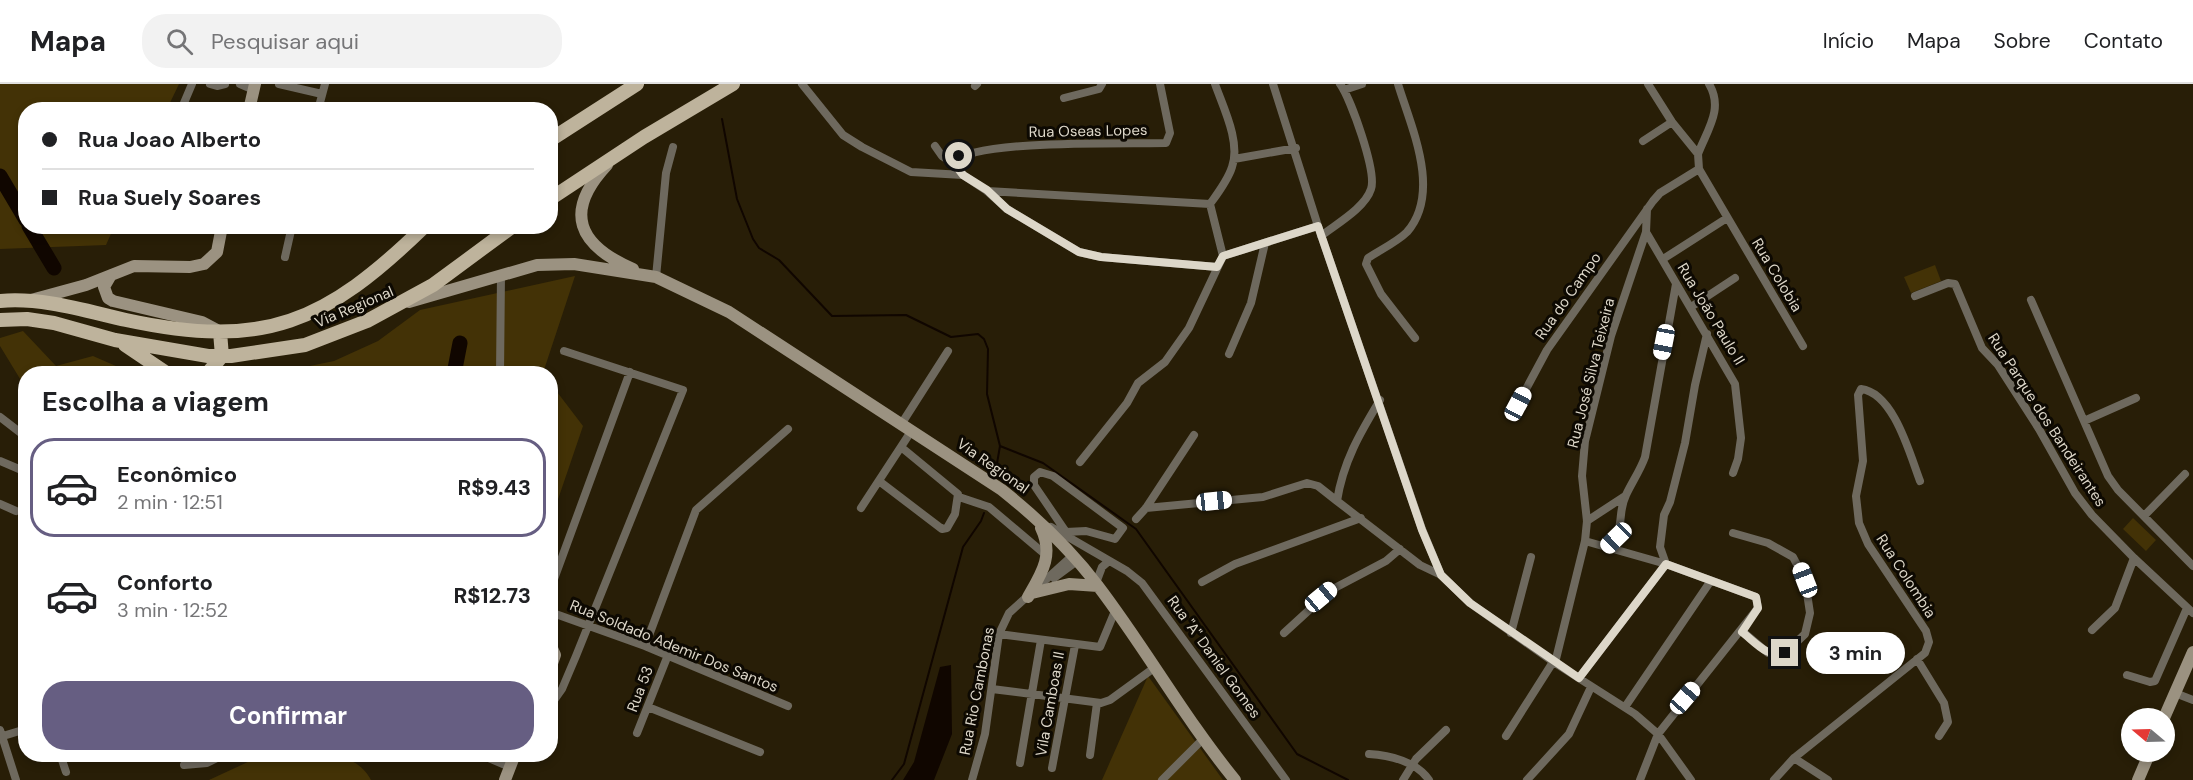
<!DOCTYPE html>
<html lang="pt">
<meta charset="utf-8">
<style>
:root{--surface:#fff;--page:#f2f2f2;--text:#202124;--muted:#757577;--line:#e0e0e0;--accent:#665e82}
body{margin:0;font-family:"DM Sans",sans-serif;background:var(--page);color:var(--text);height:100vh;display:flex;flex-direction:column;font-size:22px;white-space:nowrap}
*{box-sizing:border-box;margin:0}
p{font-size:20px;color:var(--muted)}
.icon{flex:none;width:33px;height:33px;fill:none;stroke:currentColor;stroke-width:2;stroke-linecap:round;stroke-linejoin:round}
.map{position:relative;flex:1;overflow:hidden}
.side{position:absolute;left:18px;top:282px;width:540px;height:396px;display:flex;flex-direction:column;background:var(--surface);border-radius:24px;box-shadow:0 3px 9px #0003}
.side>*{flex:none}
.guide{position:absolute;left:18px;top:18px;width:540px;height:132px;border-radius:24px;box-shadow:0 3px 9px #0003;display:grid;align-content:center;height:132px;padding:0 24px;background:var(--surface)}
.needle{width:39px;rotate:289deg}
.tools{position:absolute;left:2121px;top:624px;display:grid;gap:12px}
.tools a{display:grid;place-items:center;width:54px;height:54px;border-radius:50%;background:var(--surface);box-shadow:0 3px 9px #0003;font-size:30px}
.end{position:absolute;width:27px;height:27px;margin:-14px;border:8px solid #ddd7c9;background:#111;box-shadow:0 0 0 3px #111}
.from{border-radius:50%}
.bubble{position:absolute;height:42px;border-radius:21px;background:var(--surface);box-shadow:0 3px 9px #0003;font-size:20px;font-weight:700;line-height:42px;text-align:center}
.car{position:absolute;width:18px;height:36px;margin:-18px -9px;border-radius:8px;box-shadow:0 0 4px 2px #0007;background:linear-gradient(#fff 24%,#345 0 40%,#fff 0 76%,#345 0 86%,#fff 0)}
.guide b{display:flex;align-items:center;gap:21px;height:57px;font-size:22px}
.guide b+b{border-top:2px solid var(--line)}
.guide i{width:15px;height:15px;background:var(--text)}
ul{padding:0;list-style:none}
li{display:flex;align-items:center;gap:18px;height:99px;margin:0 12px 9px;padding:0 12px;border:3px solid transparent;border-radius:24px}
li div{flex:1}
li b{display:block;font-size:22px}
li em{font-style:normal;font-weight:700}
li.selected{border-color:var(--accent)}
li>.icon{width:54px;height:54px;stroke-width:1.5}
h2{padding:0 24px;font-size:27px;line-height:72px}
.primary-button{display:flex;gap:12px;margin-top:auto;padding:12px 24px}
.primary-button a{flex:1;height:69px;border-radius:24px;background:var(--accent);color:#fff;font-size:24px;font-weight:700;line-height:69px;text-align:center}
header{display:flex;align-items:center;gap:36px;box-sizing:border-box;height:84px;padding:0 30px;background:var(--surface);border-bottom:2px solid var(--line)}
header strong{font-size:28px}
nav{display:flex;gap:33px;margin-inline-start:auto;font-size:21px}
.search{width:420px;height:54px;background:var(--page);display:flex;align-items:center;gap:15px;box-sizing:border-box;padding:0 21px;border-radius:24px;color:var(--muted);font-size:22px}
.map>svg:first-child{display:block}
.green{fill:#433206}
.water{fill:#100600}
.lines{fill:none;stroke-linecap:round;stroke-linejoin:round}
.stream{stroke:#100600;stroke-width:2}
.river{stroke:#100600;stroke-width:15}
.street{stroke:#6e695e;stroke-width:8}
.secondary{stroke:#9b9281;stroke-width:12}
.primary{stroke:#beb39c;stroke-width:14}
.route{stroke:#ddd7c9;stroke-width:8}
.labels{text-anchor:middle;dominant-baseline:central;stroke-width:6;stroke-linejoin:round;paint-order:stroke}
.street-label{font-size:15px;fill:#ddd7c9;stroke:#0d0902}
</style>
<header>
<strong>Mapa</strong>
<div class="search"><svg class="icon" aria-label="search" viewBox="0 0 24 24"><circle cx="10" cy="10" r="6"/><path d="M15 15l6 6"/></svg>Pesquisar aqui</div>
<nav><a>Início</a><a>Mapa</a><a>Sobre</a><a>Contato</a></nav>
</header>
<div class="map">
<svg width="2193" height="696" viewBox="0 0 2193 696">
<rect width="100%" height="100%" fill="#281e07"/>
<path class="green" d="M0,0H179L167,25L26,26V142L114,143L106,161L0,165Z
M1935,181L1941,197L1911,209L1904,193Z
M575,192L543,289L271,290L334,277L378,257L420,226Z
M23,247L56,282L93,272L132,289L26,290L25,303L0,262V254Z
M551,300L583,342L551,436L550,300Z
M2133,434L2156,456L2146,467L2123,445Z
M1148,592L1223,696H1102Z
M263,671C298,670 351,659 371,696H209Z"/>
<path class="water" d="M951,581L952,650L934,696H903L914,678L940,583Z"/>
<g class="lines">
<path class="stream" d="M722,35L737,115L753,155L759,164L779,176L832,232L906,231L951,253L978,250L984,255L988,265L987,310L1000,362L995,391
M1000,362L1043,379L1136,445L1297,670L1348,696
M892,696L904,680L963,463L981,437L984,429"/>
<path class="river" d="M0,92L26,136
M29,142L54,184
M454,290L460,259"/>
<path class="street" d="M210,0L217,2L225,0
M240,0L254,6
M279,0L322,10
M802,0L843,51L862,63L911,88L963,91
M1273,0L1318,142L1422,445L1441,491L1470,519L1555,579L1635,630L1658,650L1691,696
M1398,0C1411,43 1442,108 1407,148C1397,158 1380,166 1368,174L1366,180L1381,210L1415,254
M1648,0L1672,38L1698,70L1699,85L1803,262
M975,2L977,0
M1344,6L1362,0
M1064,14L1099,5L1102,0
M181,26L192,0
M318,26L325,0
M1643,57L1672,38
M935,62L942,72L958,82L963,91L987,107L1007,125L1079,168L1101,173L1217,183
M1698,70C1707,46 1724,25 1709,0
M1234,75L1296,64
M953,78C977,55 1127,60 1166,59L1170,49L1160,0
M987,107L1210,120C1218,109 1228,96 1232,83C1241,58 1223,23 1215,0
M1647,125L1646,148L1735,300L1741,354L1738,375L1733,389
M1321,152C1336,140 1365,124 1371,105C1377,88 1351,15 1340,0
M1223,172L1318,142
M285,173L292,142
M1663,175L1727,134
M656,193L666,89L673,63
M1915,212L1948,199L1955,200L1982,264L1998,281L2039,345L2075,409L2092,431L2134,474L2193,529
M2031,216L2108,392L2118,406L2193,482
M1691,223L1735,194
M1229,270L1251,219L1265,159
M500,290L501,190
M1380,316C1360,349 1343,378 1337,417L1420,481L1441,491
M1518,320L1547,266L1653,117L1660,109L1699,85
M0,333L26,353
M2084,337L2136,314
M902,339L948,267
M0,377L26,388
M1080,378L1127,319L1138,299L1165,278L1189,244L1223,172L1210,120
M879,397L942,445L947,444L955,430L958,410L901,363
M959,413L989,423L1047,472
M0,420L16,427
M861,424L912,346
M1146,424L1263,413L1307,399L1318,402L1337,417
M2144,432L2185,390
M1136,435L1146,424L1194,351
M1587,437L1625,412
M1051,443L1127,487L1142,499L1286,696
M1733,449L1768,459L1793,473L1805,496L1810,529L1805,550L1785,569L1778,572L1768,569L1742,547
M1064,452L1066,448L1034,401V393L1040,388L1053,392L1123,444L1115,455L1086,447L1066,448
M1585,457L1666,480L1756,513L1758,524L1658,650L1640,696
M1607,463C1627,444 1616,432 1626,411C1632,398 1640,387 1645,373L1676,200
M1666,480L1660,463L1664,431L1670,418L1685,359L1695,301L1707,250
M1054,494L1077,477
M1202,498L1235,480L1361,434
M1096,499L1102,483L1109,477
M550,506L630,288
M550,528L645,562L788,622
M2092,546L2115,524L2134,474
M1284,549L1331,506L1386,477L1400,465
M1511,549L1531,473
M999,550L1100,563L1115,527
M645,562L696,426L788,345
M1917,575L1944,619L1948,638L1939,652
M1555,579L1585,457L1587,437L1582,392L1585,357L1611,252L1646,148
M2127,591L2150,598L2155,597L2187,524
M1579,594L1666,480
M992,605L1101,619L1110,616L1154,584
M2175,609L2193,616
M550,622L562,605L576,572L683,306L564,267
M648,623L760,668
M1625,623L1710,498
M0,646L16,696
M637,649L668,571
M1506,652L1553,578
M0,653L26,645
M60,670L66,688
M479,670L510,683
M1369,670C1390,671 1417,678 1429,696
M1090,671L1097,619
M1794,674L1828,696
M1020,679L1041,556
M184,681L207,679L225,670
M1052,684L1075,561
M972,696L985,650L999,550L1009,529L1072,472
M1162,696L1203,655
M1403,696L1416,675L1446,646
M1527,696L1569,650L1591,603
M1774,696L1794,674L1925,569L1929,558L1926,547L1868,460L1859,439L1856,412L1863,377L1858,311L1861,305C1894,309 1910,371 1920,397"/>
<path class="secondary" d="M249,26L255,0
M607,81C563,128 578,161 633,185
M111,191L104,203L108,214L113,217L202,238L219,247
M31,216L86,201L134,182L190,183L204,180L217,168L222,142
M409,218L537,181L574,180L656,193L729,228L1002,406C1037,434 1071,466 1098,502C1146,565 1185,635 1235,696
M1032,509L1069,500L1098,502
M1028,513C1042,489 1054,471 1041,444
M550,560L555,571L550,585
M2164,634L2193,568
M505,696L515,670
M2138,696L2150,668"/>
<path class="primary" d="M550,56L637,0
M550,115L644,53L733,0
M0,217C42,213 86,227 126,236C265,266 325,239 425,142
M0,236L27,235L54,239L115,256L208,272H231L305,261L367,237L433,201L513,142
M125,261L168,290
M207,290L222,272L220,248"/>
</g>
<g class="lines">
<path class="route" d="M959,72L953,78L963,91L987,106L1007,125L1079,168L1101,173L1217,183L1223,172L1318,142L1422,446L1441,491L1470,519L1579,594L1666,480L1756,513L1758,524L1742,548C1754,557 1768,575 1785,569"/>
</g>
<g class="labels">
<g class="street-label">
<text transform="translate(1088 47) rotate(-1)">Rua Oseas Lopes</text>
<text transform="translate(1777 191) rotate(59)">Rua Colobia</text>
<text transform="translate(1568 212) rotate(-55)">Rua do Campo</text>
<text transform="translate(354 223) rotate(-23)">Via Regional</text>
<text transform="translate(1711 230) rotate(59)">Rua João Paulo II</text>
<text transform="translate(1591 289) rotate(-76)">Rua José Silva Teixeira</text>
<text transform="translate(2047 336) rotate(57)">Rua Parque dos Bandeirantes</text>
<text transform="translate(993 382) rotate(35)">Via Regional</text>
<text transform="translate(1906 492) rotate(57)">Rua Colombia</text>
<text transform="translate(674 562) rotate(22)">Rua Soldado Ademir Dos Santos</text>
<text transform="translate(1214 573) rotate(54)">Rua "A" Daniel Gomes</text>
<text transform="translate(640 605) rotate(-69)">Rua 53</text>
<text transform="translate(977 607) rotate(-79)">Rua Rio Cambonas</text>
<text transform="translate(1050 620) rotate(-80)">Vila Camboas II</text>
</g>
</g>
</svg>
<div class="tools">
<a><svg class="needle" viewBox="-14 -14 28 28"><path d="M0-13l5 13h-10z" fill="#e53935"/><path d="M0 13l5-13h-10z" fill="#757577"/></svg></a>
</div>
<i class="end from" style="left:959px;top:72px"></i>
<i class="end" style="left:1785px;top:569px"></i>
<div class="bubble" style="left:1806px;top:548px;width:99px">3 min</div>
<i class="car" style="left:1664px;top:258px;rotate:191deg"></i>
<i class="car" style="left:1518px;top:320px;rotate:28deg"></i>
<i class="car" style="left:1214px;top:417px;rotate:84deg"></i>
<i class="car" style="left:1616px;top:454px;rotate:226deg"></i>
<i class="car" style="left:1805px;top:496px;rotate:339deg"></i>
<i class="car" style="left:1321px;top:513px;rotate:50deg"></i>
<i class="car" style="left:1685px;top:614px;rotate:41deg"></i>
<div class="guide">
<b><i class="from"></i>Rua Joao Alberto</b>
<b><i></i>Rua Suely Soares</b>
</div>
<section class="side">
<h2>Escolha a viagem</h2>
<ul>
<li class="selected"><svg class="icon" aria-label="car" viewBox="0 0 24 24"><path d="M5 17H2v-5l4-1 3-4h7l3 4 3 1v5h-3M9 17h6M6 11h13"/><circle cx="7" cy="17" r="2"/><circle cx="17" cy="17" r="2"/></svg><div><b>Econômico</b><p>2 min · 12:51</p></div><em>R$9.43</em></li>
<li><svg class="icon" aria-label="car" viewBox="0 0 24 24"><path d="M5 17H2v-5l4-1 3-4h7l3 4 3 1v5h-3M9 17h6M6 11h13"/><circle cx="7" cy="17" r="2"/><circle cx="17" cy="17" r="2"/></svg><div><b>Conforto</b><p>3 min · 12:52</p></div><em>R$12.73</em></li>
</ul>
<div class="primary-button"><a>Confirmar</a></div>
</section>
</div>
